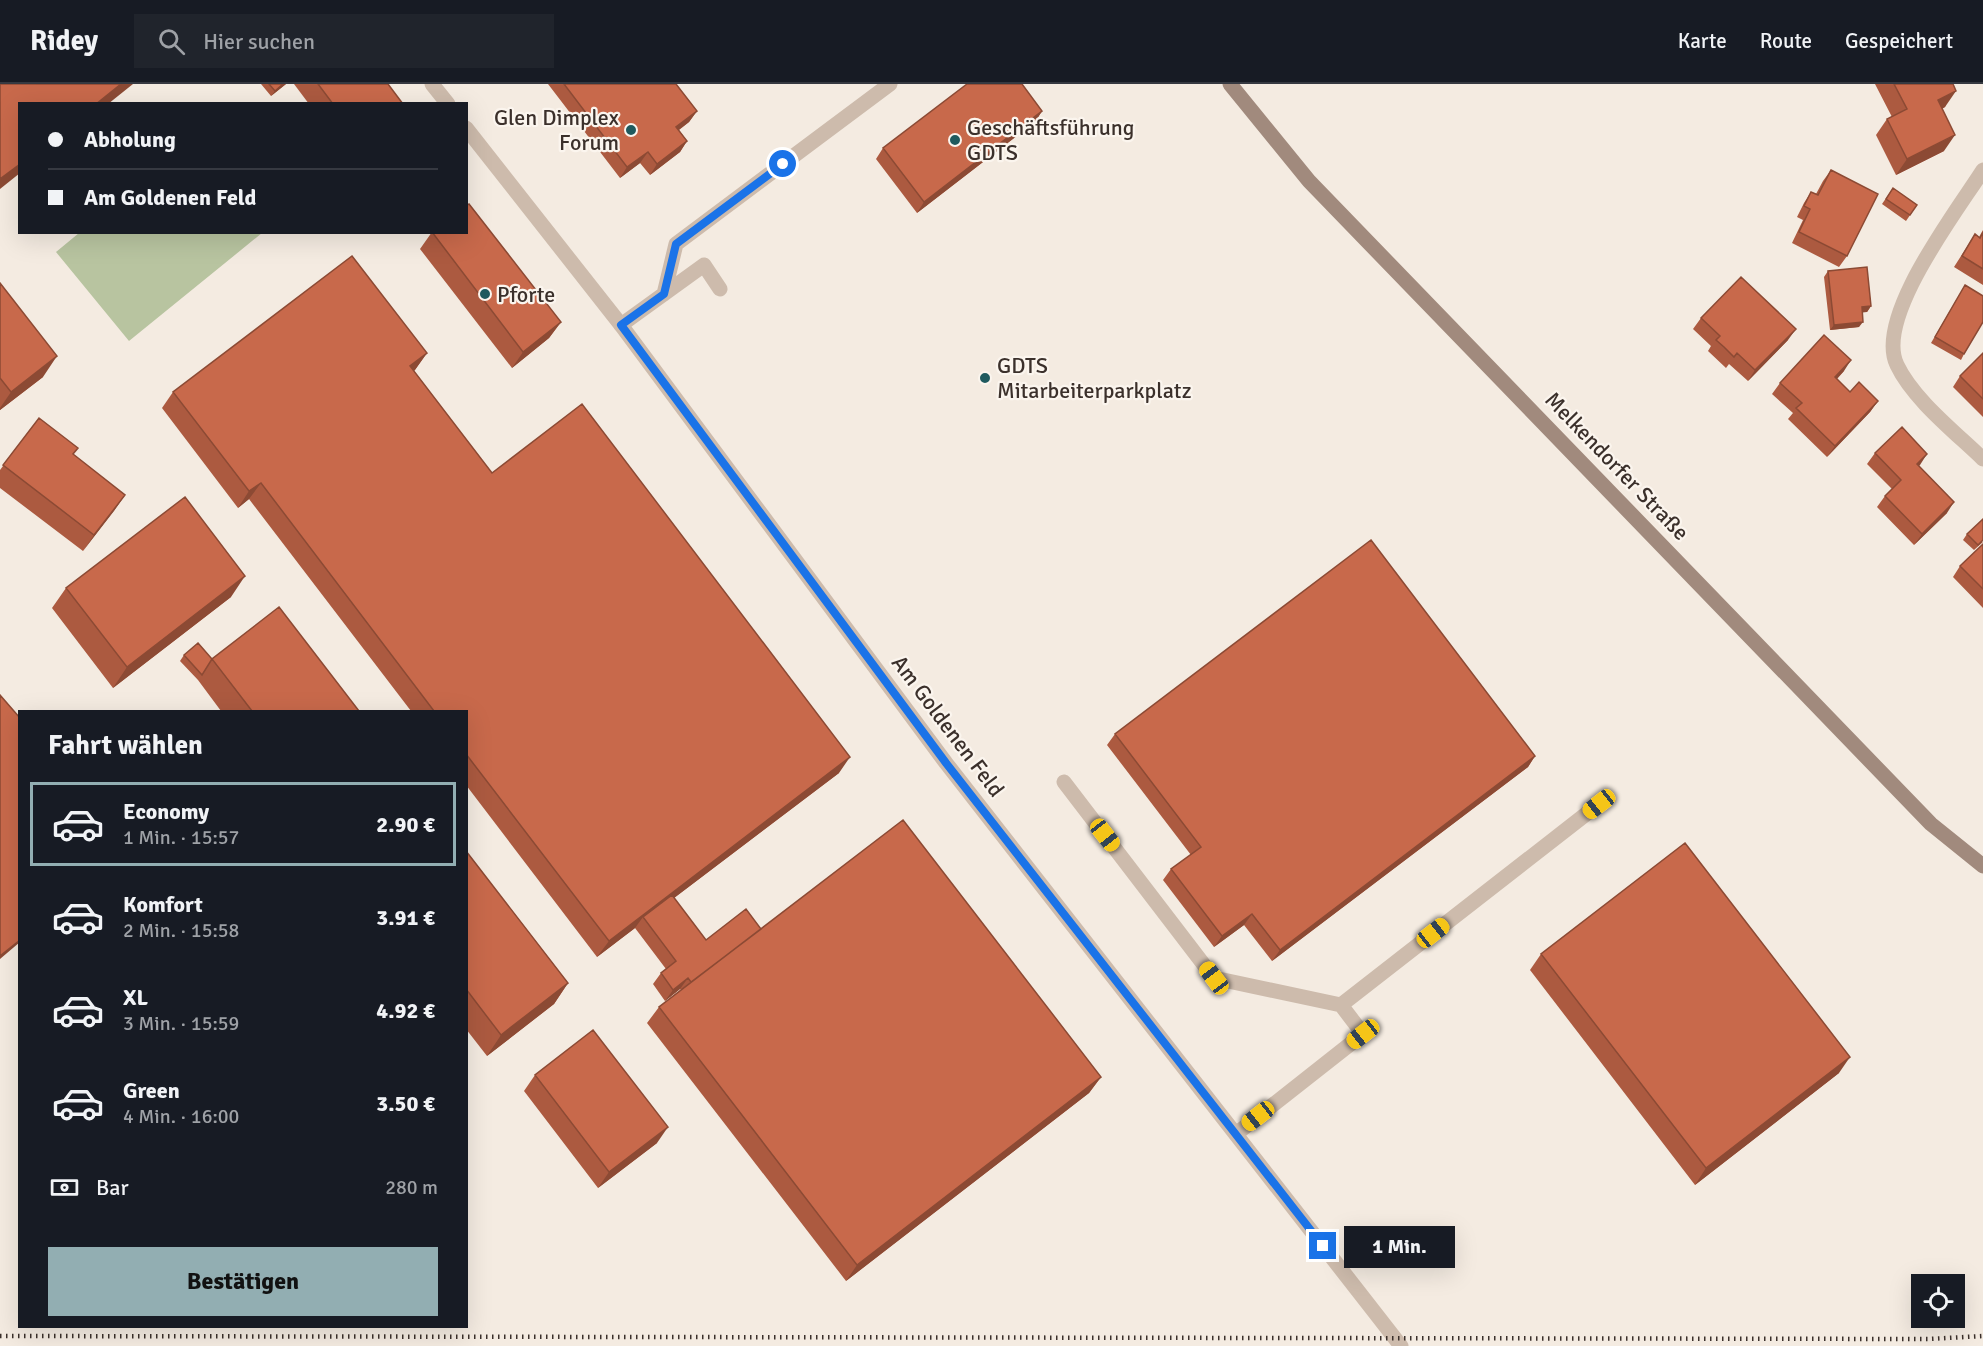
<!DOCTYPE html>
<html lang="de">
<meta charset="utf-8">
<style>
:root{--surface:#171b24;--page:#20242c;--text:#f1f3f6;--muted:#9ea1a6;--line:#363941;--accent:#92aeb2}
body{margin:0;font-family:Signika,sans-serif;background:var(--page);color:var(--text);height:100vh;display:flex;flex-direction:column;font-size:22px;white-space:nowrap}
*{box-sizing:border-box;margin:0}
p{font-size:20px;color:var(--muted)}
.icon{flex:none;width:33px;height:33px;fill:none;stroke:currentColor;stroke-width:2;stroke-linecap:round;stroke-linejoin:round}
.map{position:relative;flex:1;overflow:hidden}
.details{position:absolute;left:18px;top:626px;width:450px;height:618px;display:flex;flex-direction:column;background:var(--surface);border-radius:0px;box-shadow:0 6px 24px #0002}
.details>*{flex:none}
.hud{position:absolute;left:18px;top:18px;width:450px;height:132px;border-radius:0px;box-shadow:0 6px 24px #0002;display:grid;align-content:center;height:132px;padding:0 30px;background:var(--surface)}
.controls{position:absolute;left:1911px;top:1190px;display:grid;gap:12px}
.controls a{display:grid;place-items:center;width:54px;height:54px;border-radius:0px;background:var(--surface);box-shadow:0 6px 24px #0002;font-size:30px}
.end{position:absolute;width:27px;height:27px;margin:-14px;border:8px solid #1a73e8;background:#fff;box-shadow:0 0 0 3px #fff}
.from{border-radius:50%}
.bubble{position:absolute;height:42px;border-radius:0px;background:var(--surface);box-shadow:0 6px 24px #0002;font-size:20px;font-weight:700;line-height:42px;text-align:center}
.car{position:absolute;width:18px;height:36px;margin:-18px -9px;border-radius:8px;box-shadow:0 0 4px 2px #0007;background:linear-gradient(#f5c518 24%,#345 0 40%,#f5c518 0 76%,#345 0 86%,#f5c518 0)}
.hud b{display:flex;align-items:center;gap:21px;height:57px;font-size:22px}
.hud b+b{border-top:2px solid var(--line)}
.hud i{width:15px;height:15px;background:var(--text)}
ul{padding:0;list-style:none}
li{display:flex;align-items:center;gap:18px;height:84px;margin:0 12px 9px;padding:0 18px;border:3px solid transparent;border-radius:0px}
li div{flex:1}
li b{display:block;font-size:22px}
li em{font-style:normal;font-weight:700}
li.active{border-color:var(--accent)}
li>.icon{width:54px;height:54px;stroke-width:1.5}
h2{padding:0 30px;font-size:27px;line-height:72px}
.pay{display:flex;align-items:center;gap:15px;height:66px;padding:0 30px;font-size:22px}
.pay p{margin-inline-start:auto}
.button{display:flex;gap:12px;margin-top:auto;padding:12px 30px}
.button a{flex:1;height:69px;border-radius:0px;background:var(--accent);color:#111;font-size:24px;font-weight:700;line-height:69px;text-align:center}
header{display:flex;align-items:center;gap:36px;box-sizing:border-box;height:84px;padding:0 30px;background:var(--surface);border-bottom:2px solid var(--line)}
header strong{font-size:28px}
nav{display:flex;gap:33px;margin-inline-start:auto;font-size:21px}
.search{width:420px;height:54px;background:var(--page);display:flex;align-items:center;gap:15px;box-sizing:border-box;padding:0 21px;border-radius:0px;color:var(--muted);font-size:22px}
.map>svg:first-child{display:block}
.green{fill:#b8c4a0}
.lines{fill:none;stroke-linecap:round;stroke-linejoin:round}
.lane{stroke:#cdbbac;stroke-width:15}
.street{stroke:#cdbbac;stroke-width:15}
.secondary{stroke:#a18a7d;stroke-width:15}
.rail{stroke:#3b302b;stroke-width:4.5;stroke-dasharray:1.5 4.5;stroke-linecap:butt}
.wall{fill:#ac5a40}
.shaded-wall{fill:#8c4a34}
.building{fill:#c8694b;stroke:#8c4a34;stroke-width:1.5}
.route{stroke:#1a73e8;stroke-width:8}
.poi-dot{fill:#1f5a5e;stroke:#fbf5ee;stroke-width:2}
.labels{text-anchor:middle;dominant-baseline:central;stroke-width:4.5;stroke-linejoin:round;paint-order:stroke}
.poi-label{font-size:22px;fill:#3b302b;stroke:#fbf5ee;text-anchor:start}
.street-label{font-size:22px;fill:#3b302b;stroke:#fbf5ee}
</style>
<header>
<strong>Ridey</strong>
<div class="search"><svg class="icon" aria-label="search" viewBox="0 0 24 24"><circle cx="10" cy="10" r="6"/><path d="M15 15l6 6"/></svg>Hier suchen</div>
<nav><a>Karte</a><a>Route</a><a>Gespeichert</a></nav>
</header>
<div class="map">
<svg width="1983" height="1262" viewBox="0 0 1983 1262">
<rect width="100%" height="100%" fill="#f4ebe1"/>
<path class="green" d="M79,149V148L262,149L129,257L56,168Z"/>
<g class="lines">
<path class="lane" d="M664,210L676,160L890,0
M621,241L704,181L720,205
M1064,698L1214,894L1341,921
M1236,1050L1363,950L1341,921L1599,720"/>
<path class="street" d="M432,0L448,20
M466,44L621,241L946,679L1401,1262
M1983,86C1957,127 1874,234 1897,281C1913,315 1955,348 1983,375"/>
<path class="secondary" d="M1230,0L1309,97L1931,740L1983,782"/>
<path class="rail" d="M0,1252L1928,1255L1983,1252"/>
</g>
<path class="wall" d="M261,0H286L271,12Z
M294,0H388L403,20H309Z
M548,0H676L697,27L689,38L679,46L687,57L680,68L650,91L640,79L620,94Z
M1875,0H1953L1945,23L1942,25L1944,67L1896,91L1876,51L1887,35L1892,33Z
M1042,27L1035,38L917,129L876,75L883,64Z
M1831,86L1847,172L1839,183L1792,159L1803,136L1797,133L1804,119L1811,108L1816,110L1823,97Z
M1893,104L1917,121L1906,137L1882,120Z
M1983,146V201L1954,183L1975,150L1979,153Z
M432,148L561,238L549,254L512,284L420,165Z
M1828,187L1871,222L1867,228H1862L1859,243L1830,246L1824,193Z
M0,199L43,293L0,326Z
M1965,201L1964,270L1961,276L1931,259Z
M1701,234L1788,256L1748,297L1729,280L1726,284L1708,267L1711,262L1693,245Z
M427,269L414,287L492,389L839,689L674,814L706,856L761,845L1101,993L1089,1009L846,1197L647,939L659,923L681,906L680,905L665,917L653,900L661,889L666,885L635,844L597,873L466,701V627H411L249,415L238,424L162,324L173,308Z
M1983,269V333L1953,303L1960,292Z
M1844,287L1837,295L1850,308L1878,317L1870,328L1827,373L1788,335L1793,329L1772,310L1780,299Z
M39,334L73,370L125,411L83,467L0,404V386Z
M1875,369L1919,382L1947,429L1914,461L1877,423L1885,412L1892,405L1867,380Z
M1967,450L1983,458L1974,466L1963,456Z
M1983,460V524L1953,493L1960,482Z
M66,504L231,513L113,604L52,524Z
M184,571L212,575L359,627H221L198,596L180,577Z
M1115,650L1535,672L1528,683L1272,877L1244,841L1214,863L1163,796L1171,785L1191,771L1107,661Z
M466,767L568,899L554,920L487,972L466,945Z
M1541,870L1839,989L1695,1101L1530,886Z
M535,991L657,1059L598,1104L524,1007Z"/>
<path class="shaded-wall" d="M121,0H133L108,20H96Z
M283,0H286L271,12L275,7Z
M1956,7L1945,23L1926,33L1938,16Z
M697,27L689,38L668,54L676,43Z
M1042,27L1035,38L917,129L924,118Z
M1955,51L1944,67L1896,91L1907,75Z
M687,57L680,68L650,91L657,80Z
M648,68L640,79L620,94L627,83Z
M20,80V89L0,105V95Z
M1871,222L1867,228L1858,229L1862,223Z
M561,238L549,254L512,284L523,268Z
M1863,238L1859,243L1830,246L1834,241Z
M1796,245L1788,256L1748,297L1755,286Z
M427,269L415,286L399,298L410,282Z
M57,272L43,293L0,326V324L11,308Z
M1851,276L1844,287L1828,304L1835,293Z
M1878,317L1870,328L1827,373L1835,362Z
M1927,370L1920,381L1909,391L1917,380Z
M261,399L249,415L238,424L249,407Z
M125,411L114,427L83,467L94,451Z
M1954,418L1947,429L1914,461L1922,450Z
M245,492L231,513L113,604L127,583Z
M1535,672L1528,683L1272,877L1280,866Z
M850,673L839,689L645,836L643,833L635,844L597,873L609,857Z
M1252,830L1244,841L1214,863L1222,852Z
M20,856V858L0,875V872Z
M688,894L680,905L665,917L673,906Z
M568,899L554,920L487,972L501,951Z
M1850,973L1839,989L1695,1101L1706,1084Z
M1101,993L1089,1009L846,1197L857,1181Z
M668,1043L657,1059L598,1104L609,1088Z"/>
<path class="building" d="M0,0H121L96,20H20V80L0,95Z
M269,0H283L275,7Z
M318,0H388L403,20H333Z
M564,0H676L697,27L676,43L687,57L657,80L648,68L627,83Z
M967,0H1022L1042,27L924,118L883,64Z
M1894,0H1953L1956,7L1938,16L1955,51L1907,75L1887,35L1907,25Z
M1831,86L1878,110L1847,172L1799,148L1810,125L1804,122L1811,108L1818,111Z
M1893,104L1917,121L1910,131L1886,115Z
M469,120L561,238L523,268L432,148H466V122Z
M1983,148V185L1962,172L1975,150L1980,154Z
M352,172L427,269L410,282L492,389L582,320L850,673L609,857L466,670V627H434L261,399L249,407L173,308Z
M1867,183L1871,222L1862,223L1863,238L1834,241L1828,187Z
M1741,193L1796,245L1755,286L1737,269L1734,273L1724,263L1716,256L1720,252L1701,234Z
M0,199L57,272L11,308L0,294Z
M1965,201L1983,212V238L1964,270L1935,253Z
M1824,251L1851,276L1835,293L1850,308L1859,298L1878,317L1835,362L1796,324L1802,319L1780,299Z
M1983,269V315L1960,292Z
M39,334L78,364L73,370L125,411L94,451L3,381Z
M1902,343L1927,370L1917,380L1954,418L1922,450L1885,412L1901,396L1875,369Z
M185,413L245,492L127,583L66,504Z
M1983,435V456L1978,461L1967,450Z
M1371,456L1535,672L1280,866L1252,830L1222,852L1171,785L1201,763L1115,650Z
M1983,460V505L1960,482Z
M279,523L359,627H252L212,575Z
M198,559L212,575L202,591L184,571Z
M0,611L20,634V856L0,872Z
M903,736L1101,993L857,1181L659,923Z
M1685,759L1850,973L1706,1084L1541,870Z
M466,767L568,899L501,951L466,905Z
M672,811L706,856L746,825L761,845L691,898L688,894L673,906L661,889L676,877L643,833Z
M593,946L668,1043L609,1088L535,991Z"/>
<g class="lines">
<path class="route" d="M783,80L676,160L664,210L621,241L946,679L1323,1162"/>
</g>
<g class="poi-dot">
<circle cx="631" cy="46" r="6"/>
<circle cx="955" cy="56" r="6"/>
<circle cx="485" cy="210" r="6"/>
<circle cx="985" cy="294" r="6"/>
</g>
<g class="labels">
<g class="poi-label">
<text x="619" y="33" text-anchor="end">Glen Dimplex<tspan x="619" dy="25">Forum</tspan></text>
<text x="967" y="43">Geschäftsführung<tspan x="967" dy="25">GDTS</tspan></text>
<text x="497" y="210">Pforte</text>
<text x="997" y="281">GDTS<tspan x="997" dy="25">Mitarbeiterparkplatz</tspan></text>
</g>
<g class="street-label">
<text transform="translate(1617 382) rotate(46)">Melkendorfer Straße</text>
<text transform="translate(948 642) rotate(53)">Am Goldenen Feld</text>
</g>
</g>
</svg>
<div class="controls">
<a><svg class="icon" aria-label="locate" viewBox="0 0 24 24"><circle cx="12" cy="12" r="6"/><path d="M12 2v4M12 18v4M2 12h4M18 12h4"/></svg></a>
</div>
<i class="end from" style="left:783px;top:80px"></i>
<i class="end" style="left:1323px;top:1162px"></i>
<div class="bubble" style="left:1344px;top:1142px;width:111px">1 Min.</div>
<i class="car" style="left:1599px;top:720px;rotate:232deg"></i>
<i class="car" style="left:1105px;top:751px;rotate:142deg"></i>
<i class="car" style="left:1433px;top:849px;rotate:52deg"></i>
<i class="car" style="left:1214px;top:894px;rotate:323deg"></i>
<i class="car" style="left:1363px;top:950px;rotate:232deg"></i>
<i class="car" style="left:1258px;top:1032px;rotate:232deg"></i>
<div class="hud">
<b><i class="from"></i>Abholung</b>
<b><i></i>Am Goldenen Feld</b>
</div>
<section class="details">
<h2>Fahrt wählen</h2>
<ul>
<li class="active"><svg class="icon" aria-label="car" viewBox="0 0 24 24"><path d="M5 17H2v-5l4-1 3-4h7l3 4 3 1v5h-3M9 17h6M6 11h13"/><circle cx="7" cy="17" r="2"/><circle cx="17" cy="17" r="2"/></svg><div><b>Economy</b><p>1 Min. · 15:57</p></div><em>2.90 €</em></li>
<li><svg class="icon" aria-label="car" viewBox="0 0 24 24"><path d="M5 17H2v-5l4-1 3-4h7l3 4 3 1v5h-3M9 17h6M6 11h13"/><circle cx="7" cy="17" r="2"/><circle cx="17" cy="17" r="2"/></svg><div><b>Komfort</b><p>2 Min. · 15:58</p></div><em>3.91 €</em></li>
<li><svg class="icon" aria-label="car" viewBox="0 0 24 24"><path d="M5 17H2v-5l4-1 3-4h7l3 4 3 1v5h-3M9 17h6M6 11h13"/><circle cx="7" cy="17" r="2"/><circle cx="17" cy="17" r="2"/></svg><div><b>XL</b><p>3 Min. · 15:59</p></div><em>4.92 €</em></li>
<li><svg class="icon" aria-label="car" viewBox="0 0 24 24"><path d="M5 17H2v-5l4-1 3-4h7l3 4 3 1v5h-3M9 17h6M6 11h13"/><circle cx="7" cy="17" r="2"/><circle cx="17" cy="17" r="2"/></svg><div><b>Green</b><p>4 Min. · 16:00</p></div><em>3.50 €</em></li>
</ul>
<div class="pay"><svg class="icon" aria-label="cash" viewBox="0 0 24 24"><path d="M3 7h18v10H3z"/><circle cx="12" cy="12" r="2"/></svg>Bar<p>280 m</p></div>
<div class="button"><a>Bestätigen</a></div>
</section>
</div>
